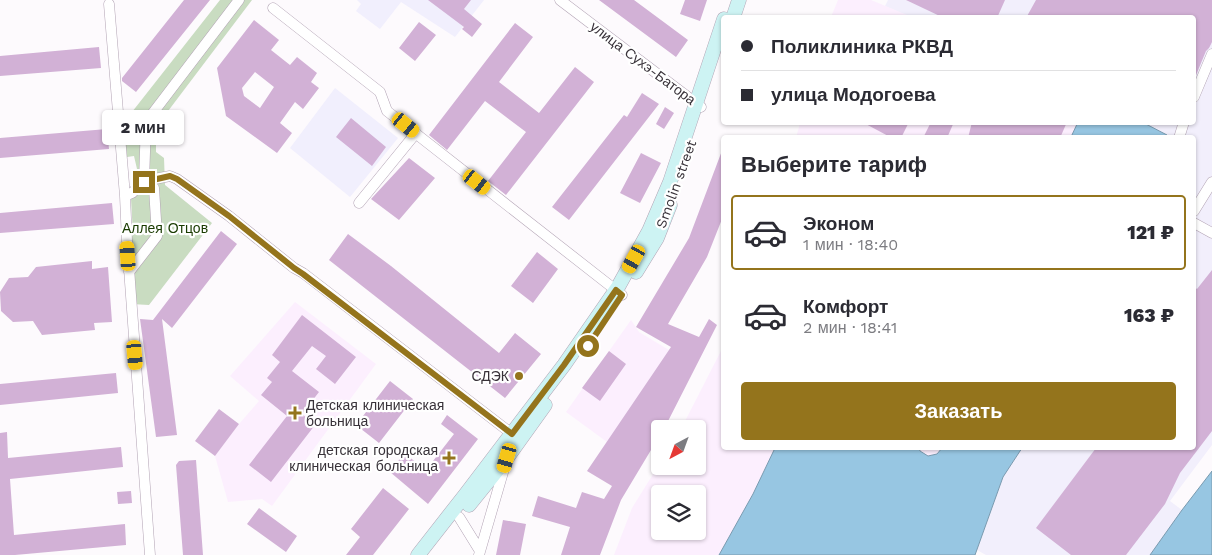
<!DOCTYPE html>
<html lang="ru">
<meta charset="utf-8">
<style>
:root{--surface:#fff;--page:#f7f7f7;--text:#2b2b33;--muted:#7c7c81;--line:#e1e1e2;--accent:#94741c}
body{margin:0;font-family:"Work Sans",sans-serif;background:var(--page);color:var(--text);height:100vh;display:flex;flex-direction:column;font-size:19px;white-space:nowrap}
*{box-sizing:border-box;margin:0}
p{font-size:16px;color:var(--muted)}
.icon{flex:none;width:28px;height:28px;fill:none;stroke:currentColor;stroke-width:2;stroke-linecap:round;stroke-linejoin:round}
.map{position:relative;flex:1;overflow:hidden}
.drawer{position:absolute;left:721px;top:135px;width:475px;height:315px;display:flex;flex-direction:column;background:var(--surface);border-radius:5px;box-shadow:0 1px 4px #0004}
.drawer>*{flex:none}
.hud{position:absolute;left:721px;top:15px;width:475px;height:110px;border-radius:5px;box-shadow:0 1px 4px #0004;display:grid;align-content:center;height:110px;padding:0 20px;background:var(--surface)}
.needle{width:32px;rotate:221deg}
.fabs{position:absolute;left:651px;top:420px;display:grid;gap:10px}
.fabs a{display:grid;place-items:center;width:55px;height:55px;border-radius:5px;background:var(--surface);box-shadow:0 1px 4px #0004;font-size:25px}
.end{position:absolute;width:22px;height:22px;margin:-11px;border:6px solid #94741c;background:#fff;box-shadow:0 0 0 2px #fff}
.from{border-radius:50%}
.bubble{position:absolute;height:35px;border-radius:5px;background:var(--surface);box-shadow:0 1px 4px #0004;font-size:16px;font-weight:800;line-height:35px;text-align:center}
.car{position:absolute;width:15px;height:30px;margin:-15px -8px;border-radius:6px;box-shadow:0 0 4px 1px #0007;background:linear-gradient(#f5c518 24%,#345 0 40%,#f5c518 0 76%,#345 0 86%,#f5c518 0)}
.hud b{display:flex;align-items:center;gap:18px;height:48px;font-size:19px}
.hud b+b{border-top:1px solid var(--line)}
.hud i{width:12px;height:12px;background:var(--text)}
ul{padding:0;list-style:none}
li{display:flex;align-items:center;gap:15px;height:75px;margin:0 10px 8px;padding:0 10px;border:2px solid transparent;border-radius:5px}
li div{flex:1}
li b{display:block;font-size:19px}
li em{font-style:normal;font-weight:800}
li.active{border-color:var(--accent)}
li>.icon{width:45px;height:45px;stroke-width:1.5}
h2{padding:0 20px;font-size:22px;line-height:60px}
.action{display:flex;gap:10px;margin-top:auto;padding:10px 20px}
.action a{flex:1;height:58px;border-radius:5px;background:var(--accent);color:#fff;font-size:20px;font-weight:800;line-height:58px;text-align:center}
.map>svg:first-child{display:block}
.commercial{fill:#f2effc}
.built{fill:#fceffe;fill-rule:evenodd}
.education{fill:#f1effd}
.green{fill:#c9dcc1}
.water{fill:#97c6e2;stroke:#7a9aaf}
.building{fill:#d2b1d6;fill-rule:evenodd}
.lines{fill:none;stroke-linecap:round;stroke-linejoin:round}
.street-casing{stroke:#b2a3b4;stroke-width:11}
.secondary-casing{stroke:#b2a3b4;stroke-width:15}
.street{stroke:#fff;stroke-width:10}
.secondary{stroke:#cdf3f3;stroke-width:14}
.route{stroke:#94741c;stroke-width:6}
.poi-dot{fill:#94741c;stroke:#fff;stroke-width:2}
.labels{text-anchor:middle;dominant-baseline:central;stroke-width:4.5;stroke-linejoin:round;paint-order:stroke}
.street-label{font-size:14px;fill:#383239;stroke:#fff}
.park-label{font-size:14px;fill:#193b00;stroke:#fff}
.poi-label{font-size:14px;fill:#383239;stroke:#fff;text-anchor:end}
</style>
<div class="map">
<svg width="1212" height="555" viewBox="0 0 1212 555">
<rect width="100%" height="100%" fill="#fdfafd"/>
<path class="commercial" d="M888,0H1212V445L1170,501L1182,510L1150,555H986L977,550L1003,477L1022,448H1194V138L1166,137L1167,135L1144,123L1194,122V18H912L885,6Z"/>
<path class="built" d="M838,0H871L912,17H831Z
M800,123H1078L1071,137L796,138Z
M295,302L376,364L272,506L262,499L228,502L215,456L239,424L259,401L230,376Z
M631,320L639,332L669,350L607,442L566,412Z
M724,345V448H775L753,494L719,555H614L632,508L660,463V466H698V429H681ZM660,494H698V531H660Z
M919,448H942L937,454L928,456L920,451Z"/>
<path class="education" d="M357,0H484L455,37L401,2L380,29L356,11L361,4Z
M335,88L398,138L350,197L290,148Z"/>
<path class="green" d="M220,0H252L156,127V152L164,158L165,185L212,223L149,305L131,304L127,241L133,235L131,199L134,170L137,169L134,156L127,157L121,126Z"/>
<path class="water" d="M1078,122L1144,123L1167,135L1166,138L1071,137Z
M775,448H919L920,451L928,456L937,454L942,448H1022L1003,477L975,555H719L753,494Z
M1212,471V555H1150L1182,510Z"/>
<path class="building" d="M184,0H210L136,92L122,81V78Z
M428,0H471L464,9L482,24L472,37L462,29L464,27Z
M599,0H634L688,40L676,57Z
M685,0H707L700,21L680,14Z
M906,0H1005L997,18H944Z
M1036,0H1212V42L1209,48L1206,51L1194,80V18H1026Z
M254,20L279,40L271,50L290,65L297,57L317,73L311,82L319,88L303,109L295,102L280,123L292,133L277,153L226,116L217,68ZM255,72L274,87L260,108L244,96L242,88Z
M419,22L436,35L415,61L399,48Z
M515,23L533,37L499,82L539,113L575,67L594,82L506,195L488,181L526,132L485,101L447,150L429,135Z
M99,47L101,68L0,76V56Z
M642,93L659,104L569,220L552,207L624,115L627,117Z
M665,107L674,113L664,129L656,124Z
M351,118L386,147L372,166L336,137Z
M862,122H909L901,138H892Z
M931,122H954L947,138H923Z
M972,122H1067L1060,138H968Z
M107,129L109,149L0,158V138Z
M723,148L724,214L707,257L668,324L699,337L709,319L717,325L664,429H660V435L621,500L600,555H561L570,527L532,516L538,496L576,508L582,492L604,499L612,486L587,471L671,347L636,327L689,238Z
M641,153L661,163L640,203L620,193Z
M409,158L435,178L399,220L371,199Z
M112,203L114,224L0,233V213Z
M221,231L237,244L172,328L162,319L177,435L156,437L140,319L153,320Z
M348,234L391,266L499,353L515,333L541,354L505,398L329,260Z
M537,252L558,269L533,303L511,286Z
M92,261V269L108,267L112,322L94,323L95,330L42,335L33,321L13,322L1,311L0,292L9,278L28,277L36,267Z
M1212,270V431L1180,473L1165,504L1126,555H1071L1036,528L1096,448H1194V287L1197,289Z
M302,315L356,357L335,384L316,369L326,356L312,346L292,371L319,392L302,414L315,425L271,482L249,465L287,416L261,395L272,382L267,378L280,362L272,355Z
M609,351L626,364L600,401L582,388Z
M116,373L118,393L0,405V384Z
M390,381L413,399L379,443L356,425Z
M219,409L239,424L215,456L195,441Z
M447,415L478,439L428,504L390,472L404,453L426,470L454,434L441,424Z
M7,432L8,458L121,447L123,467L10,479L14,535L125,524L126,545L15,555H0V433Z
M196,460L203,555H183L176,465L179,461Z
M383,488L409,509L373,555H346L360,537L351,529Z
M131,491L132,503L118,504L117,492Z
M259,508L297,536L286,552L247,524Z
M503,520L526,524L520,555H496Z"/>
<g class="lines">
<defs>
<path id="street" d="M560,0L701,107
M109,4L125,196L132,193L144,181L170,176L177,179L229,216L294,268L303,273L516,437
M273,8L380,92L387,111L622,295
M1194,97L1212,54
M1179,138L1184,122
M144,181L146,122L239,0
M125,196L127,241L150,555
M359,203L416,133
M1194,211L1212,182
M1194,223L1212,233
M129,272L157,236L154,188
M459,517L480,551
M479,555L506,462"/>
<path id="secondary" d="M733,18L739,0
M636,272L657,238L670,205
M469,505L507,458L545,405
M418,555L465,495L564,365L618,287L649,231L670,182L724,19"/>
</defs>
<use href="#street" class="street-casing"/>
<use href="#secondary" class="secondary-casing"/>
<use href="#street" class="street"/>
<use href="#secondary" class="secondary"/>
</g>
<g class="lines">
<path class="route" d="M144,182L170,176L177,179L229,216L294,268L303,274L512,434L564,365L616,290L622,295L588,346"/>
</g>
<g class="poi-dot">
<circle cx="519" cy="376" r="5"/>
<path d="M292.5 405.5h5v5h5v5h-5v5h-5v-5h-5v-5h5z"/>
<path d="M446.5 450.5h5v5h5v5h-5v5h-5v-5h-5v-5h5z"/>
</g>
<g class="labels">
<g class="street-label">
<text transform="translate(643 63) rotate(37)">улица Сухэ-Батора</text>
<text transform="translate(676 184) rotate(-70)">Smolin street</text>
</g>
<g class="park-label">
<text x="165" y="228">Аллея Отцов</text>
</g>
<g class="poi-label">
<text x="509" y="376">СДЭК</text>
<text x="306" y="405" text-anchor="start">Детская клиническая<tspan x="306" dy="16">больница</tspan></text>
<text x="438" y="450">детская городская<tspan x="438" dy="16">клиническая больница</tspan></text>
</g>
</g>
</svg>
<div class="fabs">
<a><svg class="needle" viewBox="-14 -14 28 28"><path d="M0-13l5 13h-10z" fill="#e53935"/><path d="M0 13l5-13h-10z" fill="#7c7c81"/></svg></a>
<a><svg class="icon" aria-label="layers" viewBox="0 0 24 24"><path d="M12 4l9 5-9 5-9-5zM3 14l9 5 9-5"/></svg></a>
</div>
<i class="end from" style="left:588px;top:346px"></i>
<i class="end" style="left:144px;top:182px"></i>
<div class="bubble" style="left:102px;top:110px;width:82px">2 мин</div>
<i class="car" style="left:406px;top:125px;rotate:129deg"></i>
<i class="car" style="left:477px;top:182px;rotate:128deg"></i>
<i class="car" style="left:128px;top:256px;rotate:356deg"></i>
<i class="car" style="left:634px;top:259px;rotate:209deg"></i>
<i class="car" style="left:135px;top:355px;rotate:175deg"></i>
<i class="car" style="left:507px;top:458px;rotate:196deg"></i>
<div class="hud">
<b><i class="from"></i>Поликлиника РКВД</b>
<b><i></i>улица Модогоева</b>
</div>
<section class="drawer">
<h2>Выберите тариф</h2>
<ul>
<li class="active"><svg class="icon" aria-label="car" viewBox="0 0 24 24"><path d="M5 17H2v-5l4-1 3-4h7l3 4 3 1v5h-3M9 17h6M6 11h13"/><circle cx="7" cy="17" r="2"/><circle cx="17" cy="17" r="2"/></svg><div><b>Эконом</b><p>1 мин · 18:40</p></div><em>121 ₽</em></li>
<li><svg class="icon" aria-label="car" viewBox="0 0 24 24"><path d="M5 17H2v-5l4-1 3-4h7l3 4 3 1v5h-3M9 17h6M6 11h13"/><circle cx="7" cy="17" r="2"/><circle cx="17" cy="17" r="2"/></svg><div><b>Комфорт</b><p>2 мин · 18:41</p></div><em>163 ₽</em></li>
</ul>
<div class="action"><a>Заказать</a></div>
</section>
</div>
